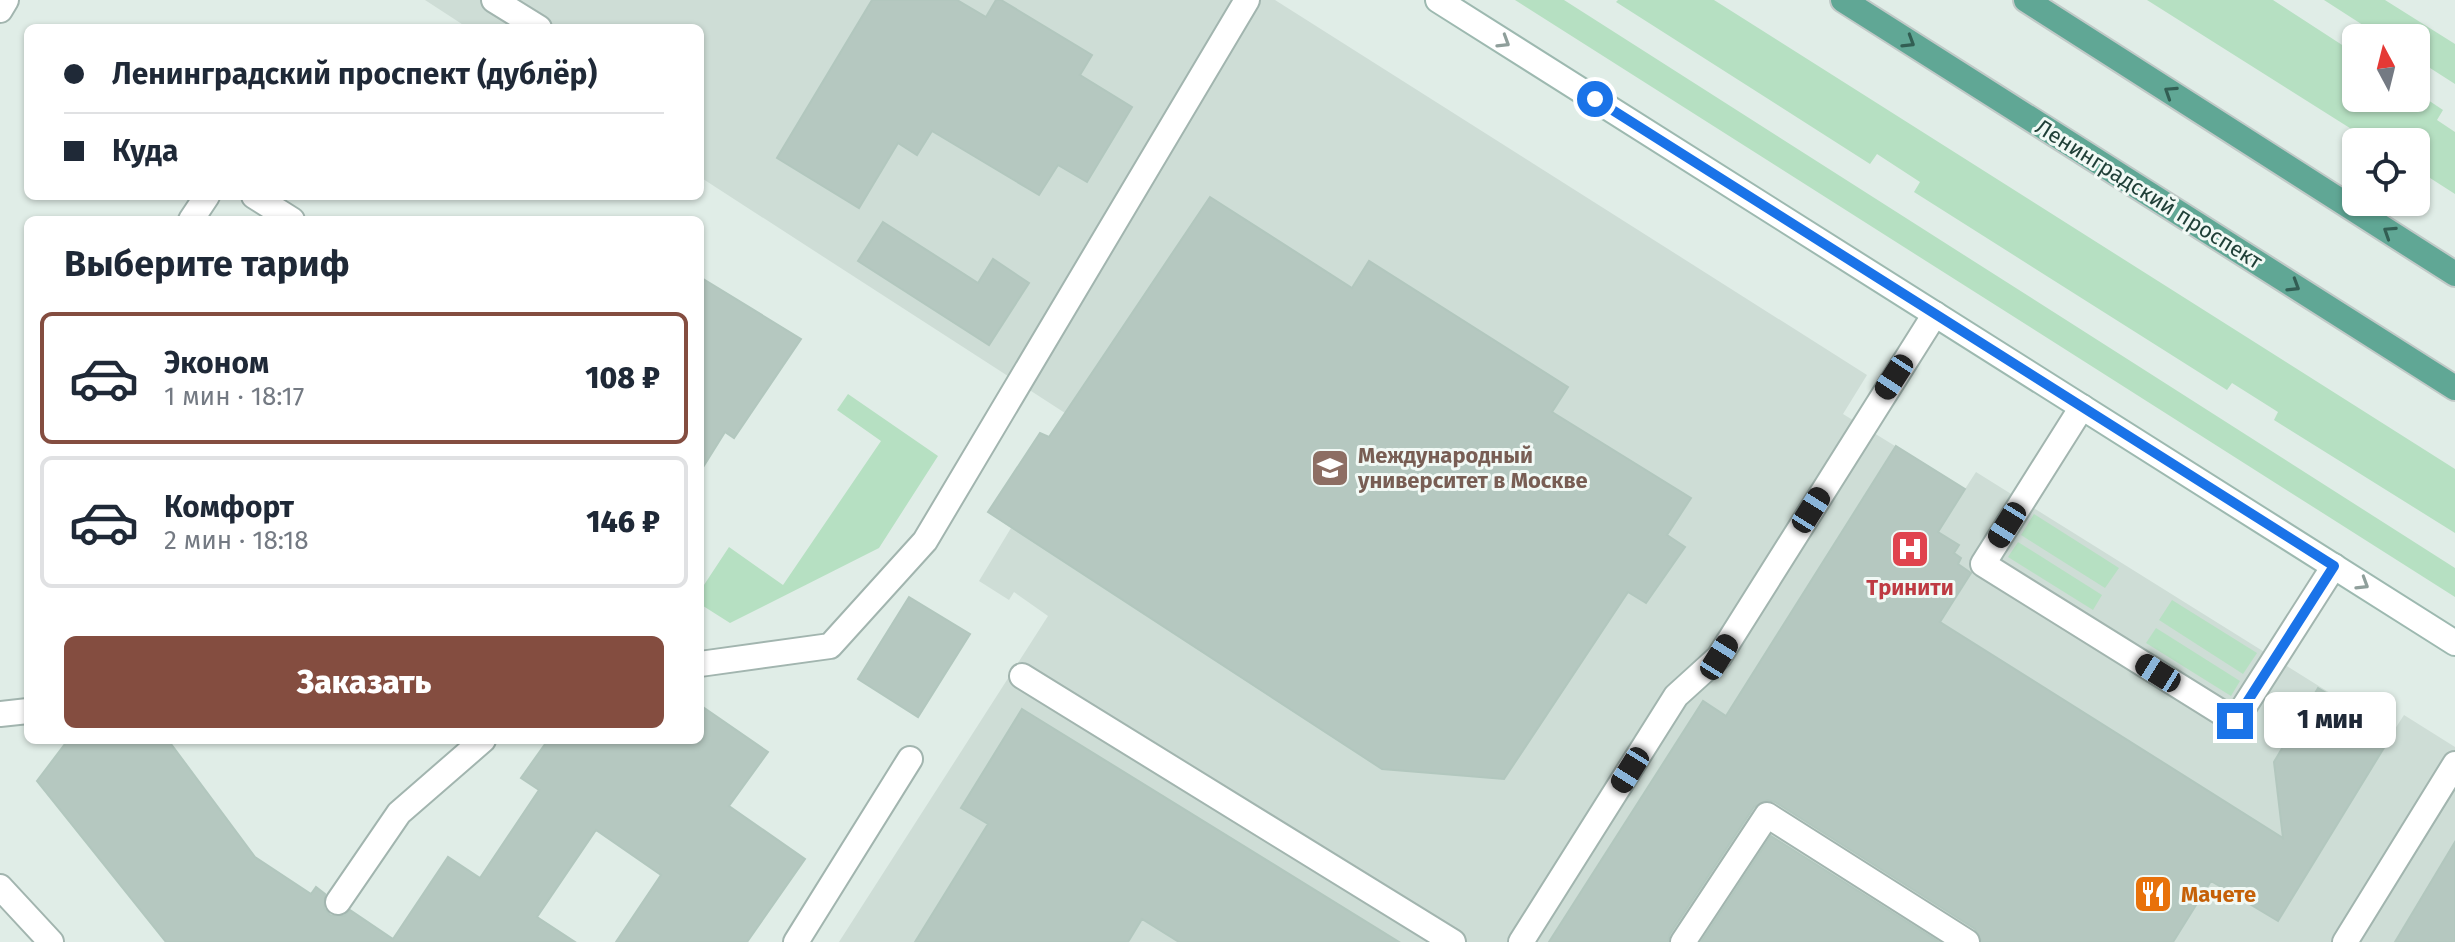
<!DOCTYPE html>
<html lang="ru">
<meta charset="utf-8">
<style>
:root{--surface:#fff;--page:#f2f2f3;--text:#1f2937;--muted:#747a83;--line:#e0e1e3;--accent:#844d40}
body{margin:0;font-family:"Fira Sans",sans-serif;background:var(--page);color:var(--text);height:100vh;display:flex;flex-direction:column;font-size:30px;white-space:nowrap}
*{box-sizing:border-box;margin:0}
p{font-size:26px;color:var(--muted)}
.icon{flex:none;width:44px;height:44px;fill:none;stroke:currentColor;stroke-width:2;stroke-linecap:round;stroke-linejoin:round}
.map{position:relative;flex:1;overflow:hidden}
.panel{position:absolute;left:24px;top:216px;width:680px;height:528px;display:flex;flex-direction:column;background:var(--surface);border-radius:12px;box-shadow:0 2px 6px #0004}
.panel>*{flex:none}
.hud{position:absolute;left:24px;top:24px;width:680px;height:176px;border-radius:12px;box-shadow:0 2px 6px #0004;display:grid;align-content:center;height:176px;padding:0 40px;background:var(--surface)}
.needle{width:52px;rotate:353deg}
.controls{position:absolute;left:2342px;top:24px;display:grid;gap:16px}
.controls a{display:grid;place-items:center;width:88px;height:88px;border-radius:12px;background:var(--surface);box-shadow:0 2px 6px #0004;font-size:40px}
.end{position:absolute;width:36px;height:36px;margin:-18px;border:10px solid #1a73e8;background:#fff;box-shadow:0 0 0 4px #fff}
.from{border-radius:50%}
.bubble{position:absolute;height:56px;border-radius:12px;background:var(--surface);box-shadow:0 2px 6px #0004;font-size:26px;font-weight:800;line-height:56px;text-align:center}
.car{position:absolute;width:24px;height:48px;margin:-24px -12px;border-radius:10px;box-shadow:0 0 6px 2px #0007;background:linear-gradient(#222 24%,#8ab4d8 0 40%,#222 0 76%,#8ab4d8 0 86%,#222 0)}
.hud b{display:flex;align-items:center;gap:28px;height:76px;font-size:30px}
.hud b+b{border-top:2px solid var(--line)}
.hud i{width:20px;height:20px;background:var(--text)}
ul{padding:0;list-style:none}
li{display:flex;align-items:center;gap:24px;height:132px;margin:0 16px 12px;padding:0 24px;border:4px solid var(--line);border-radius:12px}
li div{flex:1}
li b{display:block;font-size:30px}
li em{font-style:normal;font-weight:800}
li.selected{border-color:var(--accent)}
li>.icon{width:72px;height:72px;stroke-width:1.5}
h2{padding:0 40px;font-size:36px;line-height:96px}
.action{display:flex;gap:16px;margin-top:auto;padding:16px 40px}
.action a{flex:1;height:92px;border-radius:12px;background:var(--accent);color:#fff;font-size:32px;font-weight:800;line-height:92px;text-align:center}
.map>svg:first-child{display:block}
.built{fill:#ceddd6}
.green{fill:#b6e0c2}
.building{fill:#b5c8c0;stroke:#b2c7be;stroke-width:2}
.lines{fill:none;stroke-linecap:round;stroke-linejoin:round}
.service-casing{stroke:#a2b5af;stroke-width:28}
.minor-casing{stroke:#a2b5af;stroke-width:28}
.secondary-casing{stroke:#9db9b0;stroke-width:28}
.primary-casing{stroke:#c0c9c7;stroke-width:28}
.service{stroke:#fff;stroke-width:24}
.minor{stroke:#fff;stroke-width:24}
.secondary{stroke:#fff;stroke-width:24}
.primary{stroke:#60a795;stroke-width:24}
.oneway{stroke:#8f9f9b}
.oneway2{stroke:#325e53}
.route{stroke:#1a73e8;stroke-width:10}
.labels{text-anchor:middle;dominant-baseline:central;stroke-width:6;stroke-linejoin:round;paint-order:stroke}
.street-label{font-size:22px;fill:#1f3f37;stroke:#f1f9f5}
.education-label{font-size:22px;font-weight:bold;fill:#785e54;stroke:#f1f9f5;text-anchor:start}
.health-label{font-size:22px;font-weight:bold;fill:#be3a42;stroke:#f1f9f5}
.food-label{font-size:22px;font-weight:bold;fill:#c56008;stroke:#f1f9f5;text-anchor:start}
</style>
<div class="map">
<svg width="2455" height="942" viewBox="0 0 2455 942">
<rect width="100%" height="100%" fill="#e0ede7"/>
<path class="built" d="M425,0H1275L1867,375L1843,414L1965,489L1976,472L2386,728L2393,732L2404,715L2455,747V942H839L1048,616L1014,592L1009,600L979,581L1011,528L988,512L1040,433L1052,438L1065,413L700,177V28H468Z"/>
<path class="green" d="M1515,0H1564L2455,568V597Z
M1618,0H1714L2455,469V533L2274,420L2278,412L2232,383L2227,390L1914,192L1920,182L1877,154L1870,164L1616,2Z
M2147,0H2273L2356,54V98H2416V92L2443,110L2437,120L2455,132V194L2416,169V142H2372Z
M2324,0H2385L2455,44V84L2416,59V38H2383Z
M848,394L938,456L879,548L730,623L700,604V591L729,547L783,585L881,441L837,410Z
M2034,514L2119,568L2105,588L2021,535Z
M2018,542L2102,595L2093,610L2008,557Z
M2172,600L2257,653L2243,674L2159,620Z
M2156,628L2240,681L2231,696L2146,643Z"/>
<path class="building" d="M872,0H957L986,17L996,0H1001L1092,55L1080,75L1132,107L1087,182L1058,165L1039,195L932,131L917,155L898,143L859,208L777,158Z
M1210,197L1352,288L1369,261L1568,387L1552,412L1691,498L1667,535L1685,547L1646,603L1628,592L1504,779L1382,769L988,512L1040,433L1049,437Z
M883,222L978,283L993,259L1029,283L989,345L858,261Z
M700,277L801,339L734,438L725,432L700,472Z
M1896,446L1965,489L1938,532L1959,545L1954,553L1961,558L1958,564L1971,573L1940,622L2283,838L2274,762L2318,688L2393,733L2278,921L2211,881L2173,942H1982L1975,929L1775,802L1767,800L1754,807L1670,934L1668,942H1549L1703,701L1726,716Z
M909,597L970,634L918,717L858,679Z
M700,705L768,752L729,806L805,859L747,942H616L661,875L596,830L537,917L575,942H166L37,781L68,740H168L255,857L311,894L316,887L325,894L324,908L330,915L344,916L350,910L393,939L448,857L480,878L539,790L521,778L548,740H700Z
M1022,709L1399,942H1179L1142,919L1128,942H915L988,824L961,808Z
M1771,836L1939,942H1701Z
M2455,842V942H2395Z"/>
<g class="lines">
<defs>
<path id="service" d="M494,0L539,28
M0,10L6,0
M254,196L292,220
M191,220L207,196
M2082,407L1983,564L2235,721L2334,566
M700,664L830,646L925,541L1247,0
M1022,676L1453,942
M0,714L28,711
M338,902L399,813L483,740
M796,942L910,759
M1521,942L1676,696L1719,657L1935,314
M1683,942L1767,815L1967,942
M2345,942L2455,764"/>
<path id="minor" d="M0,887L51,942"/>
<path id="secondary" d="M1438,0L2455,643"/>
<path id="primary" d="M1843,0L2455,388
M2026,0L2455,274"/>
</defs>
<use href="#service" class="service-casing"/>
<use href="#minor" class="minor-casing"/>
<use href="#secondary" class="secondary-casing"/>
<use href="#primary" class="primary-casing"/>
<use href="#service" class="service"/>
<use href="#minor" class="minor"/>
<use href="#secondary" class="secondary"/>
<use href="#primary" class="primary"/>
</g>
<defs><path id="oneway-chevron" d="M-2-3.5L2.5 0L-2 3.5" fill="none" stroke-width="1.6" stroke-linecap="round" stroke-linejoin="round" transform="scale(2)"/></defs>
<g class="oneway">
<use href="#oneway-chevron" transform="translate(1504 42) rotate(32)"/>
<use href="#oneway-chevron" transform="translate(2363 584) rotate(32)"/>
</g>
<g class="oneway2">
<use href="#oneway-chevron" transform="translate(1909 42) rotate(32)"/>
<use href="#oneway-chevron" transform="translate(2170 92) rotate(-147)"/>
<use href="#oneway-chevron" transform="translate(2389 232) rotate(-147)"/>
<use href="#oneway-chevron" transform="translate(2294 286) rotate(32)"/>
</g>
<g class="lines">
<path class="route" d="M1595,99L2334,566L2235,721"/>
</g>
<defs>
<symbol id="university-square" viewBox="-11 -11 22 22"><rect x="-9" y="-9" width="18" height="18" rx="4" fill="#8d6e63" stroke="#f1f9f5"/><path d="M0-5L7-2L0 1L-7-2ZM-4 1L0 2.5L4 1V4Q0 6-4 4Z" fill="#fff"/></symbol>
<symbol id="hospital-square" viewBox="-11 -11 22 22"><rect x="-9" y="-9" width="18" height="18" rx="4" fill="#e0444e" stroke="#f1f9f5"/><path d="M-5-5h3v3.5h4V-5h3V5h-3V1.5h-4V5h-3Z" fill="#fff"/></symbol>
<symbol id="restaurant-square" viewBox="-11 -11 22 22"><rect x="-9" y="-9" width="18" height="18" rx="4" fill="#e8710a" stroke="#f1f9f5"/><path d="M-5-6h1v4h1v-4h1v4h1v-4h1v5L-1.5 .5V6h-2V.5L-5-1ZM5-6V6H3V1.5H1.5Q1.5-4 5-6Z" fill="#fff"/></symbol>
</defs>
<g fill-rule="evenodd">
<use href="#university-square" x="1308" y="446" width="44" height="44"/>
<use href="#hospital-square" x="1888" y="527" width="44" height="44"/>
<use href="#restaurant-square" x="2131" y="872" width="44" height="44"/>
</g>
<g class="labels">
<g class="street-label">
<text transform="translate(2149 194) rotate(32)">Ленинградский проспект</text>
</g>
<g class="education-label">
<text x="1358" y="455">Международный<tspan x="1358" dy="25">университет в Москве</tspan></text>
</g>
<g class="health-label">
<text x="1910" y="587">Тринити</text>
</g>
<g class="food-label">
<text x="2181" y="894">Мачете</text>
</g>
</g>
</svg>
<div class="controls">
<a><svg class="needle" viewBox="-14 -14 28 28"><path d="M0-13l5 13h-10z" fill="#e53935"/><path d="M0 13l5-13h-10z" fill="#747a83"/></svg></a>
<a><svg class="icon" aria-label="locate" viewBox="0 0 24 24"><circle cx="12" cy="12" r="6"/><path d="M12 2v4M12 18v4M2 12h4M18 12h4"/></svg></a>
</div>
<i class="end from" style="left:1595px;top:99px"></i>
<i class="end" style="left:2235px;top:721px"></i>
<div class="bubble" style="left:2264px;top:692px;width:132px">1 мин</div>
<i class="car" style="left:1894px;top:377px;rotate:213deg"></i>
<i class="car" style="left:1811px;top:510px;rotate:32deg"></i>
<i class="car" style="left:2007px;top:525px;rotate:212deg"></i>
<i class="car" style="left:1719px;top:657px;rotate:32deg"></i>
<i class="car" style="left:2158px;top:673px;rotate:302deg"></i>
<i class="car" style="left:1630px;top:770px;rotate:212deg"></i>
<div class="hud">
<b><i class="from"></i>Ленинградский проспект (дублёр)</b>
<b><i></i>Куда</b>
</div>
<section class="panel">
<h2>Выберите тариф</h2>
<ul>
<li class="selected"><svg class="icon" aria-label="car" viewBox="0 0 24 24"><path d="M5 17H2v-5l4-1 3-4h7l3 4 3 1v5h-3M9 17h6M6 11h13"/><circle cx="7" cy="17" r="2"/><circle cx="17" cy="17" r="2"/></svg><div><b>Эконом</b><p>1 мин · 18:17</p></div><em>108 ₽</em></li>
<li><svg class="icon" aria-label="car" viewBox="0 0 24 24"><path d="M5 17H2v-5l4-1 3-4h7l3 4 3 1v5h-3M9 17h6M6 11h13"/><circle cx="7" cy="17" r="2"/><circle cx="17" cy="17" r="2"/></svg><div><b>Комфорт</b><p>2 мин · 18:18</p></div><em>146 ₽</em></li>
</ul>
<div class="action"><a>Заказать</a></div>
</section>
</div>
